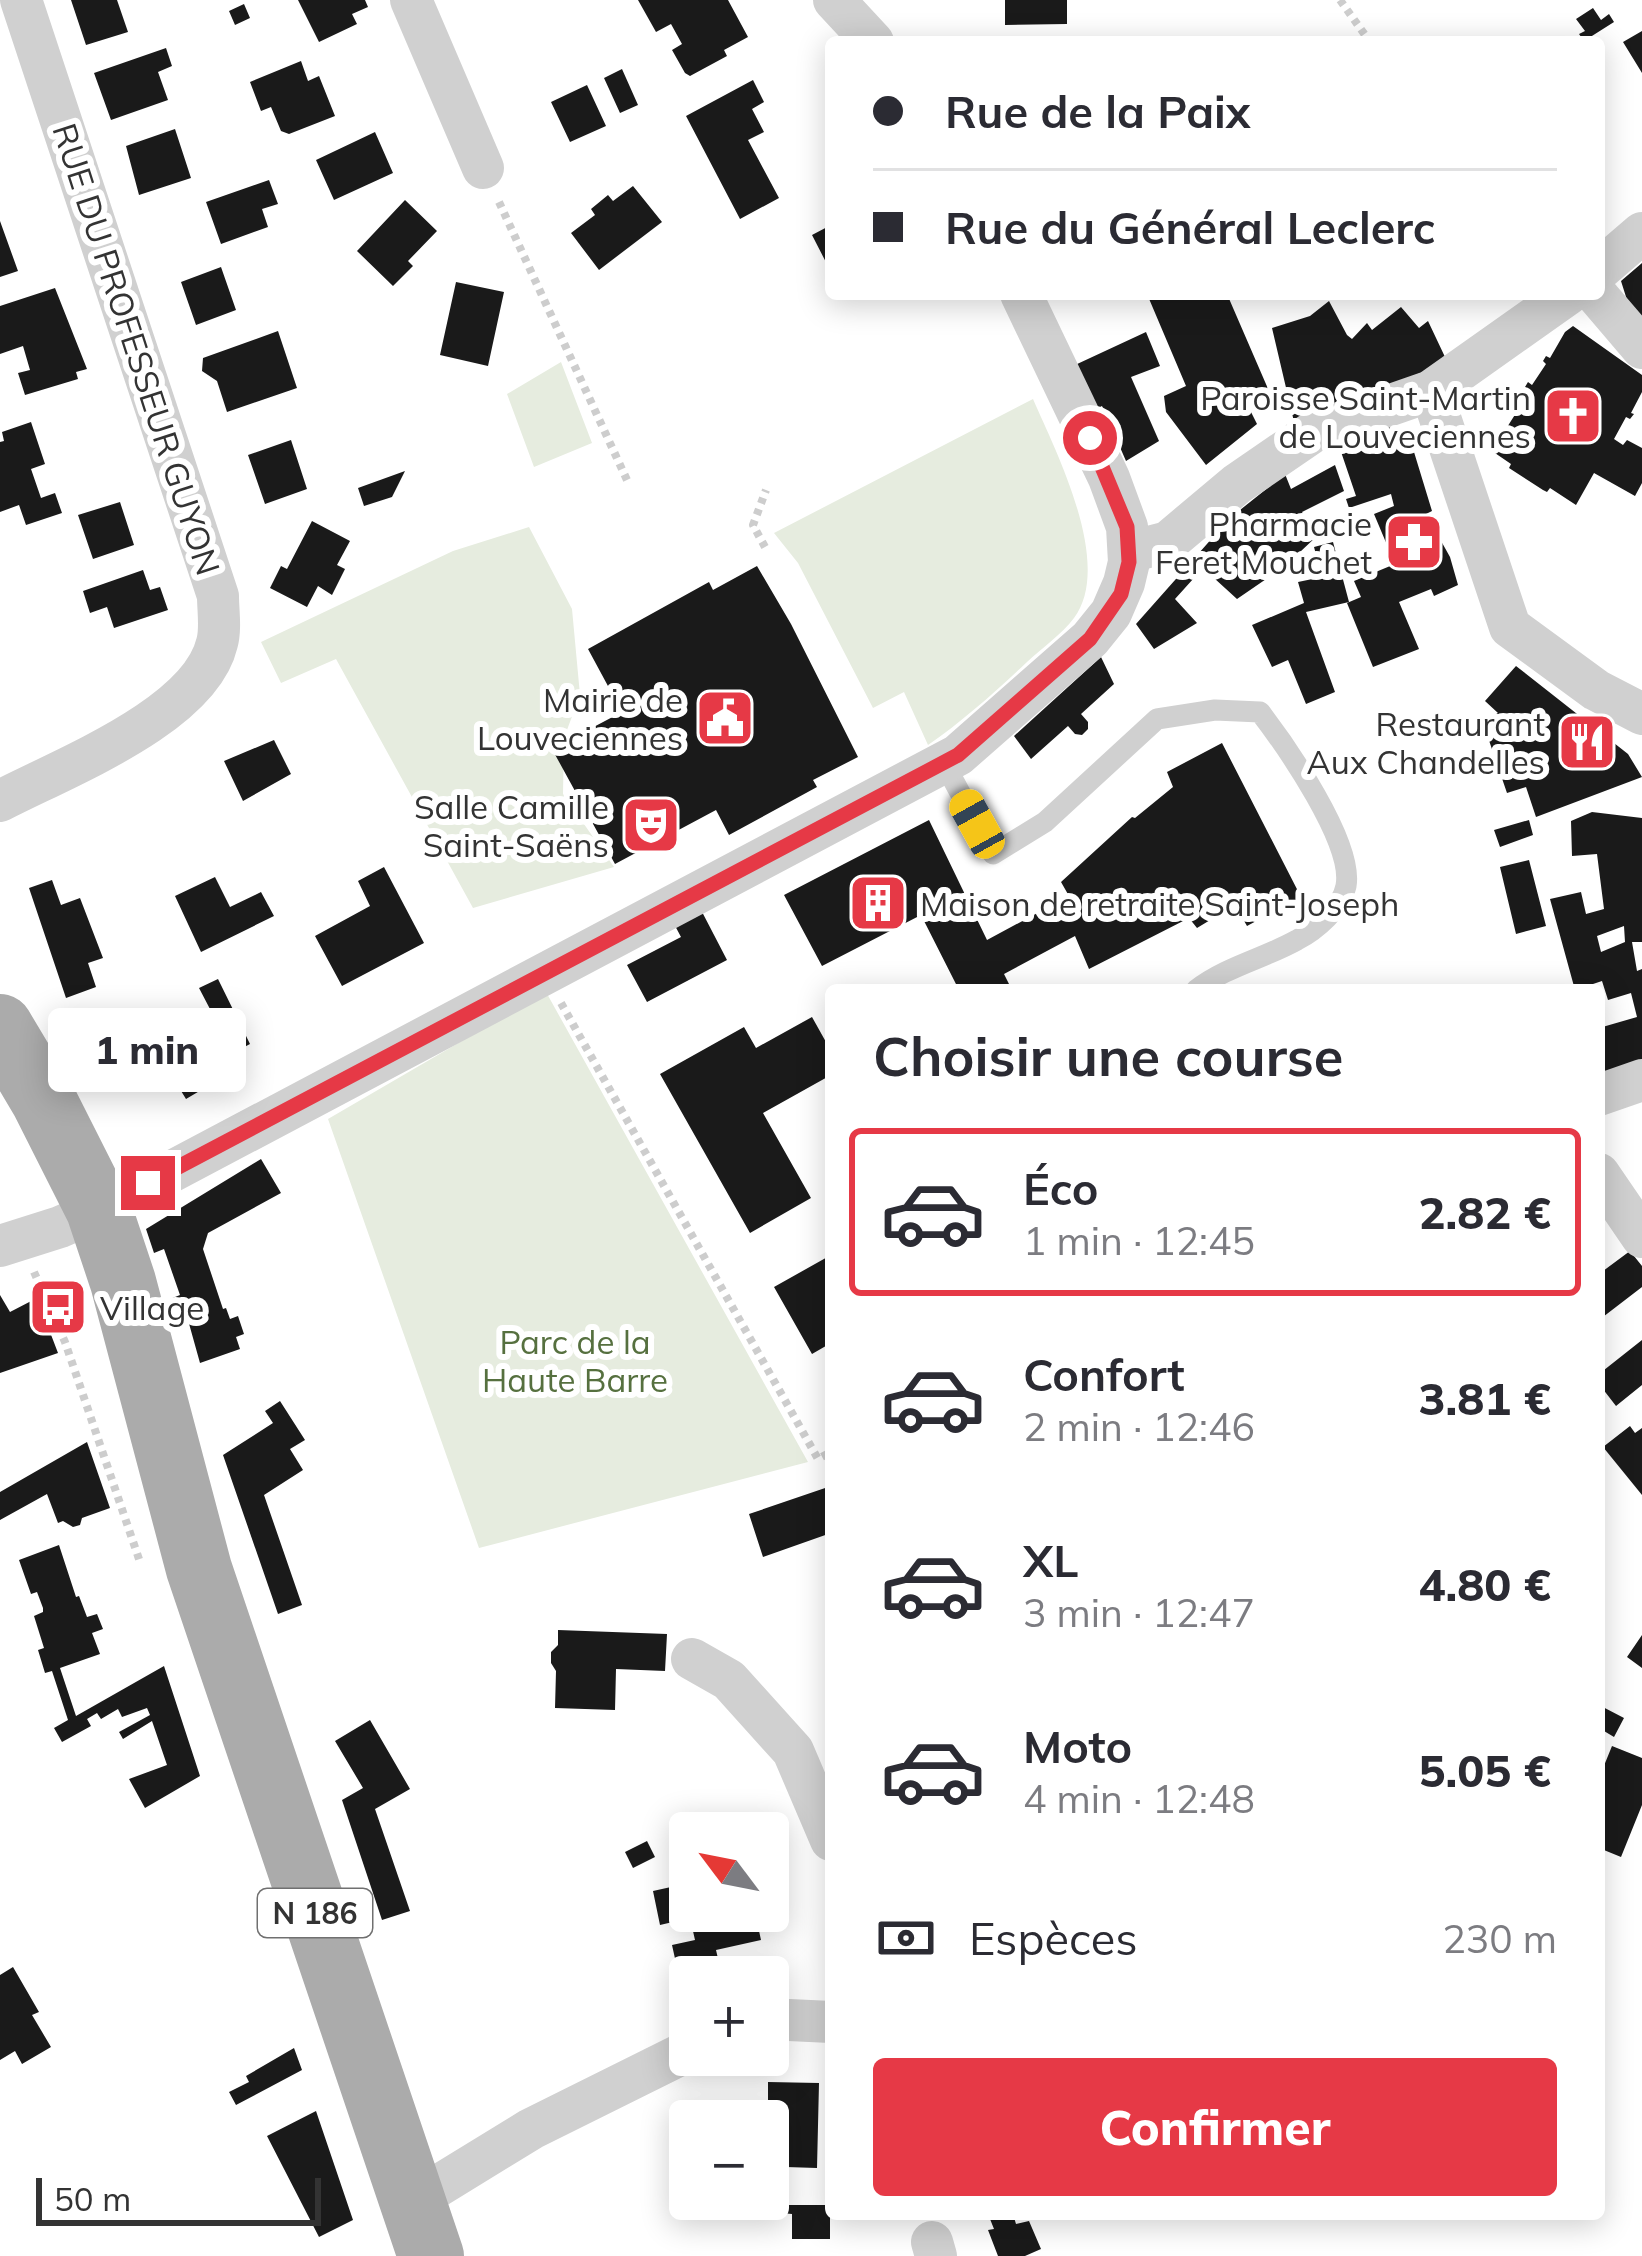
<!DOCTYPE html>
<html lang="fr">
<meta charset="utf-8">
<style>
:root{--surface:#fff;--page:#f2f2f3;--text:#2b2b33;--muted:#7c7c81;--line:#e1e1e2;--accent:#e63946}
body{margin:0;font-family:Mulish,sans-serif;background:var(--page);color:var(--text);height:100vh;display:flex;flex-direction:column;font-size:45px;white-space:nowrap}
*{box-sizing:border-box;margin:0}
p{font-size:39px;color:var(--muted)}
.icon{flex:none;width:66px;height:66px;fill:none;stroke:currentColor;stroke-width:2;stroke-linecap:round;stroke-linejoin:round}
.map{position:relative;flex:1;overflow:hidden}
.drawer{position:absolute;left:825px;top:984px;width:780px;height:1236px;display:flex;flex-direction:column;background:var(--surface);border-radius:12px;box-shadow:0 6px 30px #0003}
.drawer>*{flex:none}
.guide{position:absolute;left:825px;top:36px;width:780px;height:264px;border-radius:12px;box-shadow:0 6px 30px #0003;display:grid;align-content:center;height:264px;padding:0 48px;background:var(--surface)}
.needle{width:78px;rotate:302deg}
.controls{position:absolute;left:669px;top:1812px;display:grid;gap:24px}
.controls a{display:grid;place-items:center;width:120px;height:120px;border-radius:12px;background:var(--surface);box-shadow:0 6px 30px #0003;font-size:60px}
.scale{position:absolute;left:36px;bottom:30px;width:285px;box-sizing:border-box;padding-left:12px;border:6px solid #333;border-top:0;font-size:33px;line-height:42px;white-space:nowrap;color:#333;-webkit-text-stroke:9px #fff;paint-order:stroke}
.end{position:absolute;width:54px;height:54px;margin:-27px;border:15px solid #e63946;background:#fff;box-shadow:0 0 0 6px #fff}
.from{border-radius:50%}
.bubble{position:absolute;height:84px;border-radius:12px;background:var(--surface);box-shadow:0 6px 30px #0003;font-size:39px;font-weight:800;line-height:84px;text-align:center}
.car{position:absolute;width:36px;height:72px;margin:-36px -18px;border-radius:15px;box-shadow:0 0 9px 3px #0007;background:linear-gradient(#f5c518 24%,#345 0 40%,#f5c518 0 76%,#345 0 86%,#f5c518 0)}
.guide b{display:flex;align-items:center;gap:42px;height:114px;font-size:45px}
.guide b+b{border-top:3px solid var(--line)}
.guide i{width:30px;height:30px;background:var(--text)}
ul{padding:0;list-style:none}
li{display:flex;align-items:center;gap:36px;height:168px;margin:0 24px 18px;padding:0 24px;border:6px solid transparent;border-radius:12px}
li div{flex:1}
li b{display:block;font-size:45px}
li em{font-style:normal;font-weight:800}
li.on{border-color:var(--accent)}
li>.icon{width:108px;height:108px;stroke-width:1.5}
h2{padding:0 48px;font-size:54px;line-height:144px}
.pay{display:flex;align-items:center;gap:30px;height:132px;padding:0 48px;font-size:45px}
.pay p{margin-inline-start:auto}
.primary-button{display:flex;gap:24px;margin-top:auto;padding:24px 48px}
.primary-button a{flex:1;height:138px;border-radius:12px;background:var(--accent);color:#fff;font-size:48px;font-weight:800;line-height:138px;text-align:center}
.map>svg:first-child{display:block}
.green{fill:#e6ecdf}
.building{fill:#1a1a1a;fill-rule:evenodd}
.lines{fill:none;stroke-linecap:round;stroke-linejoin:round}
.path{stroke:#cdcdcd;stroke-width:8;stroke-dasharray:6 6;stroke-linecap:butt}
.lane{stroke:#d0d0d0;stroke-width:21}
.street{stroke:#d0d0d0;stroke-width:42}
.primary{stroke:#ababab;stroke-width:66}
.route{stroke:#e63946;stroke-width:15}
.labels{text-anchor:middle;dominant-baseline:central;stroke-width:12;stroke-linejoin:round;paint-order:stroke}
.shield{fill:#fff;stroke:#707070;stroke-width:3}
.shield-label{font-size:30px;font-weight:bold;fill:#333}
.street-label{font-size:33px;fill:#333;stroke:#fff}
.poi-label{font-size:33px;fill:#333;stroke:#fff;text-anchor:end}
.park-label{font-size:33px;fill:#56703f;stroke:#fff}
</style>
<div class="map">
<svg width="1642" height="2256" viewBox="0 0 1642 2256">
<rect width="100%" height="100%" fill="#fff"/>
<path class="green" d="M561,362L592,443L534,467L507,394Z
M1033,399C1056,452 1114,564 1074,618C1062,634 1042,648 1027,662C995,692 964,720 928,745L904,692L873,708L798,563L774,533Z
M529,527L572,609L580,695L564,738L563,794L614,867L473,908L336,659L281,683L261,642L453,551Z
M546,992L808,1462L479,1548L328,1119Z"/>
<path class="building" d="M71,0H117L128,32L86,45Z
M298,0H365L368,7L352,14L357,24L319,42Z
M638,0H728L748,37L724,50L727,56L690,76L685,73L672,50L682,44L671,24L656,32Z
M1005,0H1067V24L1005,25Z
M244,4L250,18L235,25L229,11Z
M1593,8L1601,20L1609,14L1614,22L1584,41L1579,34L1585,31L1576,19Z
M1642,31V73L1623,42Z
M166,48L172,66L158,72L168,100L111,120L94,73Z
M301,61L308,81L319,76L335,116L289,134L281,131L271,107L261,111L250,82Z
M622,69L638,105L620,113L604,78Z
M753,80L764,102L752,109L764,132L748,140L779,198L740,219L686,116Z
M587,85L606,126L570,142L551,102Z
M175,129L191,178L139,195L126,146Z
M375,132L393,173L334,200L316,160Z
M269,180L278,204L262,209L268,227L221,244L206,202Z
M633,186L662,222L599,270L571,233L595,215L591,209L608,195L613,201Z
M405,200L437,231L408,261L413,266L393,286L357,251Z
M0,221L18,271L0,277Z
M831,225V272L812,235Z
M1642,263V322L1627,300L1621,281Z
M221,267L236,310L196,325L181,282Z
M456,282L504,292L488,366L440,355Z
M55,288L87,369L76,372L78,379L25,395L18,373L30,370L23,346L0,354V306Z
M1147,294H1227L1272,398L1249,408L1257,424L1206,465L1166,412L1164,396L1186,386Z
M1329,301L1347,335L1352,339L1367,323L1372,330L1401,307L1419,328L1428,321L1445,357L1437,366L1295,426L1272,328L1310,316Z
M1573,326L1642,375V392L1631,413L1634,414L1630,419L1626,417L1614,439L1623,445L1627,440L1642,448V483L1635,496L1594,473L1576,505L1550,488L1547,492L1543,490L1509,468L1511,464L1492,451L1530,391L1525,387L1528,382L1532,385L1546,364L1543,361L1546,356L1550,358L1565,332Z
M278,331L297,388L227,412L217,381L202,371L203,358Z
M1146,332L1160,366L1131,377L1159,441L1126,461L1102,406L1096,409L1075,365Z
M1393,412L1396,431L1414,452L1432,511L1426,514L1450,557L1458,585L1434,596L1431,589L1399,602L1419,649L1373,667L1347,603L1361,597L1354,581L1395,564L1374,514L1394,506L1391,494L1349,508L1346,499L1356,496L1336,437Z
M31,422L45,464L31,469L41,498L55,493L62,513L26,525L19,505L0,512V442L4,441L2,432Z
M291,440L307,489L265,504L248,455Z
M1335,465L1344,491L1302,512L1316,537L1285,566L1237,599L1203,568L1175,599L1197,623L1154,649L1136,624L1230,518L1285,474L1291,489Z
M405,471L392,497L364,506L358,488Z
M120,502L134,545L93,559L78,515Z
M312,521L350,541L337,565L345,569L332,595L318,586L307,607L270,588L281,566L287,569Z
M1333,542L1349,602L1306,612L1335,692L1306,704L1288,660L1272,667L1252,625L1304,603L1298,582L1322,577L1314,547Z
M757,566L791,624L858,757L813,780L817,787L729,835L716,810L615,864L552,749L622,712L588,649L709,582L713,590Z
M143,570L150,590L160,587L168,610L114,628L107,607L90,613L83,591Z
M1101,657L1114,684L1081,714L1088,722V729L1082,735L1075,734L1068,726L1031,759L1014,736Z
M1516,666L1628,754L1642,777L1536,817L1526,787L1507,793L1482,720L1498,713L1485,701Z
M274,740L291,774L243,801L224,761Z
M1222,743L1301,897L1247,926L1235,905L1197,928L1189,918L1089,969L1075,936L1004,974L1012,990H959L921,915L822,966L784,895L929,820L987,940L1069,896L1061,882L1132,817L1135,818L1173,787L1167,772Z
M1592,812L1642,818V942H1632L1637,971L1642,969V1065L1599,1078V1028L1637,1017L1631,993L1608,1000L1602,981L1575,990L1550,899L1581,892L1586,914L1604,909L1597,854L1572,856L1571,821ZM1624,926L1625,942L1601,952L1597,936Z
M1529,820L1533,835L1500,847L1494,830Z
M1529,860L1546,926L1516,934L1500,867Z
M384,867L424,943L342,986L315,936L370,906L358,881Z
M215,877L230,907L261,892L274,916L201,952L175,896Z
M52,880L61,905L80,898L103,958L88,963L96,987L66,998L29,888Z
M700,908L727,960L647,1002L627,965L681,937L673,922Z
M218,979L250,1044L233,1053L199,988Z
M812,1017L831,1051V1075L763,1113L811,1198L750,1233L660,1074L744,1027L756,1048Z
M112,1026L121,1046L88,1061L81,1042Z
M195,1026L225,1076L186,1099L156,1050Z
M261,1159L281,1193L208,1233L203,1249L223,1309L226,1308L230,1319L238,1316L244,1334L236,1337L240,1349L200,1363L188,1320L178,1323L170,1299L180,1295L164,1249L154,1253L146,1229Z
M1630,1251L1642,1266V1287L1599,1320V1274Z
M831,1255V1343L812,1354L774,1287Z
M0,1295L10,1312L37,1298L58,1353L0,1373Z
M1642,1340V1385L1616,1406L1599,1384V1374Z
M280,1401L305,1440L290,1449L303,1470L264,1495L302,1605L278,1614L223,1455L273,1423L265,1411Z
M1630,1426L1635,1433L1642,1428V1495L1603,1447Z
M87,1442L110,1508L82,1518L80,1525L73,1527L63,1521L58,1523L47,1494L0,1520V1492Z
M831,1486V1533L763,1557L749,1514Z
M59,1545L76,1597L79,1596L87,1617L97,1614L103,1629L92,1633L100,1654L60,1668L76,1716L164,1666L200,1776L145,1808L129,1779L167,1765L152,1721L123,1739L119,1732L150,1715L147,1708L122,1717L118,1709L101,1719L97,1713L87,1719L91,1726L62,1742L54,1728L68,1720L52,1671L45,1673L38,1650L44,1648L34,1616L43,1612V1608L37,1592L31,1594L19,1560Z
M558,1630L667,1634L665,1671L616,1669L615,1710L555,1708L556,1671L551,1663V1652L558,1645Z
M1642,1635V1668L1627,1657Z
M1599,1705L1624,1718L1614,1737L1599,1728Z
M370,1720L410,1789L375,1809L410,1911L382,1920L342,1800L363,1788L335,1741Z
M1612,1746L1642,1758V1805L1621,1857L1599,1848V1778Z
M647,1841L655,1857L633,1868L625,1852Z
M690,1868V1911H741L743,1920L756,1917L761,1940L716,1950L720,1967L711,1969L712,1974L680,1981L672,1945L695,1940L690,1918L660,1925L653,1891L680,1885L677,1871Z
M13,1967L39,2012L32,2015L51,2047L22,2064L15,2051L0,2060V1975Z
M294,2048L302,2070L236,2105L229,2092L249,2082L246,2076Z
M768,2082L819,2083L817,2168L786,2167L785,2205H830V2239H792V2214L781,2213L768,2178Z
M316,2111L353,2220L319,2237L267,2136Z
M988,2214H1013L1016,2224L1029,2221L1041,2249L1025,2256H998L988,2230L994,2229Z"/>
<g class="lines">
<path class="path" d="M1340,0L1370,42
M499,202L627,480
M765,547L753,525L766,490
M561,1003L818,1459L831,1452
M34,1272L65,1342L140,1562"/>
<path class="lane" d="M944,763L993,854L1045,822L1157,719L1215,710L1260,712C1286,746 1354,843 1346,886C1342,908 1316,930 1297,940C1265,958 1225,967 1196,990"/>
<path class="street" d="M411,0L483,168
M834,0L873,42
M1599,270L1642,233
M1596,294L1642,348
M1431,391L1510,627L1596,690L1642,714
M1129,552L1168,542L1237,484L1313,432L1431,391L1568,294
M0,801C63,768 200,716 217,643C221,629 218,610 218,596L21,0
M1599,1095L1642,1080
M1599,1174L1642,1237
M0,1246L60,1227L99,1210L958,755L1090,639L1111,613L1124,583L1129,562L1127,527L1109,478L1021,294
M692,1659L729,1680L793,1751L831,1840
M768,2019L831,2022
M412,2202L531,2129L690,2050
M932,2242L936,2256"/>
<path class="primary" d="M0,1027L43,1099L99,1210L123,1282L199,1569L431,2256"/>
</g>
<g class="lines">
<path class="route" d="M148,1183L958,755L1090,639L1121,594L1129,562L1127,527L1090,438"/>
</g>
<defs>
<symbol id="church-square" viewBox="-11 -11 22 22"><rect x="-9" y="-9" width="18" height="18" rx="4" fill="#e63946" stroke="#fff"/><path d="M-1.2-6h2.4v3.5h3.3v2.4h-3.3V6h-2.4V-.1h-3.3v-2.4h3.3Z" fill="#fff"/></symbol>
<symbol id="pharmacy-square" viewBox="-11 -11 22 22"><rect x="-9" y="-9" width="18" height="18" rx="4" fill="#e63946" stroke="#fff"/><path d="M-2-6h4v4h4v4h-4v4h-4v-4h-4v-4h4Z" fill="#fff"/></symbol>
<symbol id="civic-square" viewBox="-11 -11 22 22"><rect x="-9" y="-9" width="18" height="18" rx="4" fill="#e63946" stroke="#fff"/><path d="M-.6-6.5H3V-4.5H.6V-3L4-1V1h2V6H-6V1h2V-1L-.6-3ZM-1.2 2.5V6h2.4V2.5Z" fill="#fff"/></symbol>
<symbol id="restaurant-square" viewBox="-11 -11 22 22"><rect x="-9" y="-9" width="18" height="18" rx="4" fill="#e63946" stroke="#fff"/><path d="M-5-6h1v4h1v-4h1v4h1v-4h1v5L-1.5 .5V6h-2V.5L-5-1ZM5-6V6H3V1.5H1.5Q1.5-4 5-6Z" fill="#fff"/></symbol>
<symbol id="theatre-square" viewBox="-11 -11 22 22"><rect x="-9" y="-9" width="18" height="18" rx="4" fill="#e63946" stroke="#fff"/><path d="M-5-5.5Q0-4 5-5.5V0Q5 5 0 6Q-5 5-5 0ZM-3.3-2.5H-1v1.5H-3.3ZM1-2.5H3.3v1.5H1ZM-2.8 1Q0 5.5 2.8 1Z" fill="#fff"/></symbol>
<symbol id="building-square" viewBox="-11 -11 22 22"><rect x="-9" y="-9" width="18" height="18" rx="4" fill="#e63946" stroke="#fff"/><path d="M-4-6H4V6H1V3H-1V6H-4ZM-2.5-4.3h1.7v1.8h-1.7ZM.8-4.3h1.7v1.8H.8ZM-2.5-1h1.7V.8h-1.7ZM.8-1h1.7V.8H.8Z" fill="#fff"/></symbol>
<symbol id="bus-square" viewBox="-11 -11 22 22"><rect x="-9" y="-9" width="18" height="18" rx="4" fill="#e63946" stroke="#fff"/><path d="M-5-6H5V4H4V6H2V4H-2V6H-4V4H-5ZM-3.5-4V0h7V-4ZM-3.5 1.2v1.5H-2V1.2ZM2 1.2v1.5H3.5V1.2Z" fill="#fff"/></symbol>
</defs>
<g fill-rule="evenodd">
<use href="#church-square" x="1540" y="383" width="66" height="66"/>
<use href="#pharmacy-square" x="1381" y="509" width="66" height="66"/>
<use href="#civic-square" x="692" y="685" width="66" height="66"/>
<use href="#restaurant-square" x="1554" y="709" width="66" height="66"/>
<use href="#theatre-square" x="618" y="792" width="66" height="66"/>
<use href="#building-square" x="845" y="870" width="66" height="66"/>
<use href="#bus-square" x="25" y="1274" width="66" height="66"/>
</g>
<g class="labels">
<rect class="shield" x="258" y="1889" width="114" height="48" rx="9"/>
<g class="shield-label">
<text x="315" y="1913">N 186</text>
</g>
<g class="street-label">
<text transform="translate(137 349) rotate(72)">RUE DU PROFESSEUR GUYON</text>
</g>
<g class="poi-label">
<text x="1531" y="397">Paroisse Saint-Martin<tspan x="1531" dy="38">de Louveciennes</tspan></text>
<text x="1372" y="523">Pharmacie<tspan x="1372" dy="38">Feret Mouchet</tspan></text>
<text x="683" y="699">Mairie de<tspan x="683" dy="38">Louveciennes</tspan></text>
<text x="1545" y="723">Restaurant<tspan x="1545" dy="38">Aux Chandelles</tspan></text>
<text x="609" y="806">Salle Camille<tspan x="609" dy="38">Saint-Saëns</tspan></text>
<text x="920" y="903" text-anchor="start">Maison de retraite Saint-Joseph</text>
<text x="100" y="1307" text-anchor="start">Village</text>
</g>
<g class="park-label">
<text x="575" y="1341">Parc de la<tspan x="575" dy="38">Haute Barre</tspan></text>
</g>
</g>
</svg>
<div class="controls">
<a><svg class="needle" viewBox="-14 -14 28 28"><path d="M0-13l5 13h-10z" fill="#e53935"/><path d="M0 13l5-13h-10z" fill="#7c7c81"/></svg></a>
<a>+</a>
<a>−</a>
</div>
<div class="scale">50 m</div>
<i class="end from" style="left:1090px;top:438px"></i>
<i class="end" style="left:148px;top:1183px"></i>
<div class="bubble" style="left:48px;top:1008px;width:198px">1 min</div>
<i class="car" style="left:977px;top:824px;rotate:331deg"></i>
<div class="guide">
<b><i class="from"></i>Rue de la Paix</b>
<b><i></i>Rue du Général Leclerc</b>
</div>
<section class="drawer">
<h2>Choisir une course</h2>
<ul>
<li class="on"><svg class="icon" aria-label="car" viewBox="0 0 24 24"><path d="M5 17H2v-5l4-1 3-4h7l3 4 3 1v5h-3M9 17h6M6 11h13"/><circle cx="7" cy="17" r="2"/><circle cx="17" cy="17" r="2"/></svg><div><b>Éco</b><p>1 min · 12:45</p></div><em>2.82 €</em></li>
<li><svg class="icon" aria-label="car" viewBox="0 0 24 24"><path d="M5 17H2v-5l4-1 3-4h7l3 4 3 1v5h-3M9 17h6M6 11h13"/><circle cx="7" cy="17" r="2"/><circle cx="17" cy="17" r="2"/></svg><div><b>Confort</b><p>2 min · 12:46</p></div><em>3.81 €</em></li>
<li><svg class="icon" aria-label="car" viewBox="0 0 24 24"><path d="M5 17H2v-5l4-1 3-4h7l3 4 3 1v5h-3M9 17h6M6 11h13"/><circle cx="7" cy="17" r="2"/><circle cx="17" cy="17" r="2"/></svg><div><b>XL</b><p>3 min · 12:47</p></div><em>4.80 €</em></li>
<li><svg class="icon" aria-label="car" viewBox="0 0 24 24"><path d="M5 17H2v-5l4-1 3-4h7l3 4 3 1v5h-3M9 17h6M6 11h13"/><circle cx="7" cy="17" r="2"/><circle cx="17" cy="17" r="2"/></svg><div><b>Moto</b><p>4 min · 12:48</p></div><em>5.05 €</em></li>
</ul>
<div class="pay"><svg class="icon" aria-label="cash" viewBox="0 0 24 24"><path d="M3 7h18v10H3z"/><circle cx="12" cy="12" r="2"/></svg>Espèces<p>230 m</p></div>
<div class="primary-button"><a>Confirmer</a></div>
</section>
</div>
